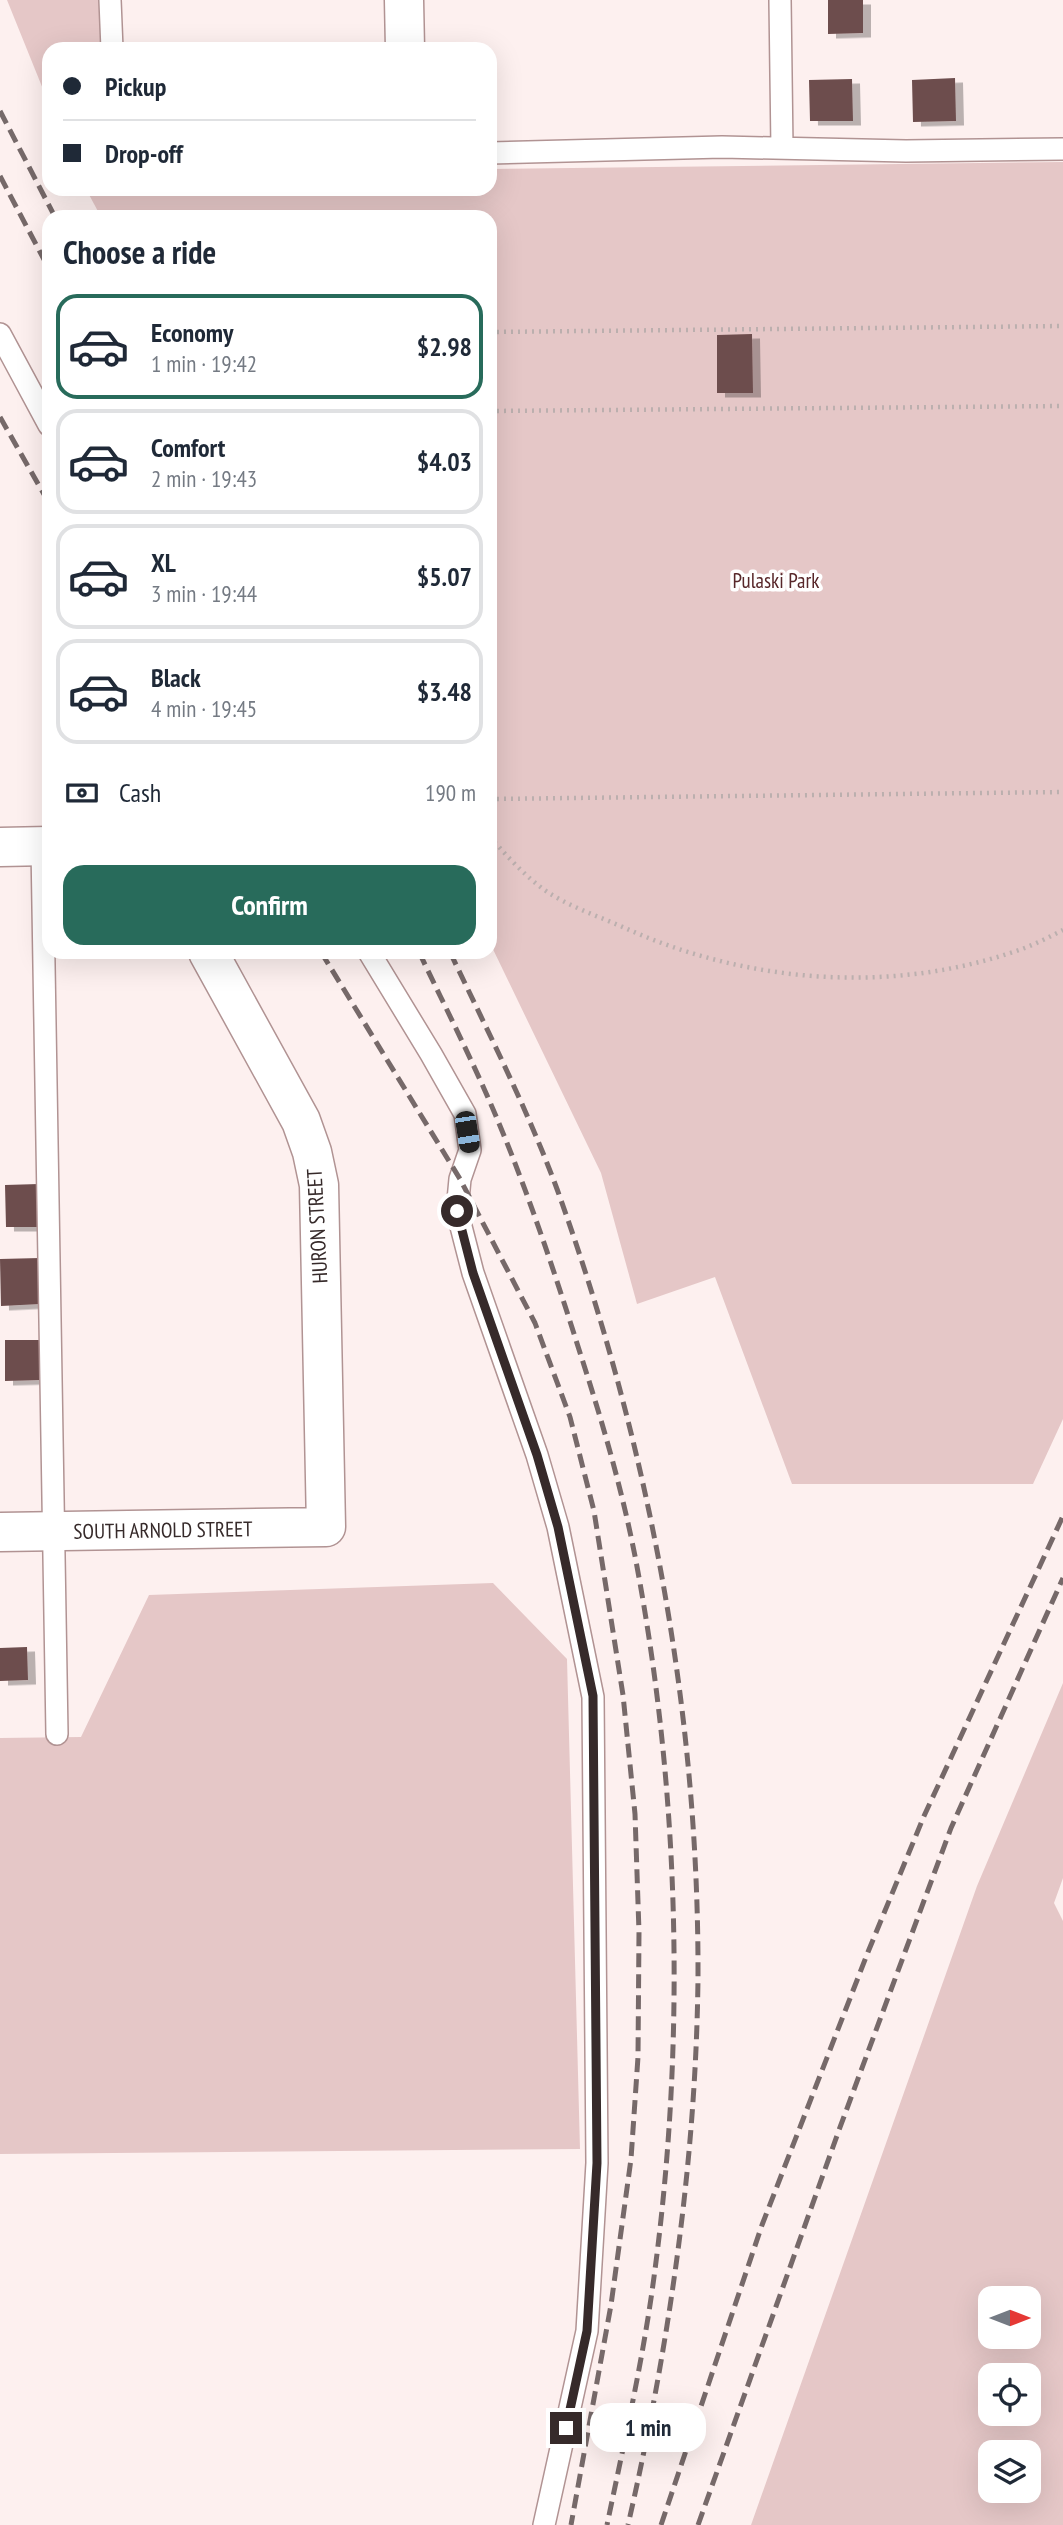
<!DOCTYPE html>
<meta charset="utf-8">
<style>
:root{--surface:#fff;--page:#f6f6f7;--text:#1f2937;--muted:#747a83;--line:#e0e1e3;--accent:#286b5b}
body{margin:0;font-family:"PT Sans Narrow",sans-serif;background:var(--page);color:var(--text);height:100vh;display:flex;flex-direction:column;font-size:26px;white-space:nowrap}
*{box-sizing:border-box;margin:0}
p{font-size:23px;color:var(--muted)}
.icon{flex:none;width:38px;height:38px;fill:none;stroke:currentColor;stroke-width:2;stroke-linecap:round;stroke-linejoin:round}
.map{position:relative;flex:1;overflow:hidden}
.side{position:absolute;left:42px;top:210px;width:455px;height:749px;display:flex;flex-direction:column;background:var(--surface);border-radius:21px;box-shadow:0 7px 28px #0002}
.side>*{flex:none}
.top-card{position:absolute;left:42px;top:42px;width:455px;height:154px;border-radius:21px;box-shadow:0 7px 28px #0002;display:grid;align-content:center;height:154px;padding:0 21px;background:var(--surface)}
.needle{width:46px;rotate:90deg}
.buttons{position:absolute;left:978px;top:2286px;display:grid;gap:14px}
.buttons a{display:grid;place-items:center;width:63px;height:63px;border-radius:14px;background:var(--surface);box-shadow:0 7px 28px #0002;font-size:35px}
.end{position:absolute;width:32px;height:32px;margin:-16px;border:9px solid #362a2a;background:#fff;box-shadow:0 0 0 4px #fff}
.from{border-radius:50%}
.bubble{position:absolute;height:49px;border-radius:21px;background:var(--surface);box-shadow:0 7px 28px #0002;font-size:23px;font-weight:600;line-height:49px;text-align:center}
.car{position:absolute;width:21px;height:42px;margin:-21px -10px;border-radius:9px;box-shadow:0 0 5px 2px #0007;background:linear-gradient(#222 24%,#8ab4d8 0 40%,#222 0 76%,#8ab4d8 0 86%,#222 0)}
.top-card b{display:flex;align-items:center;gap:24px;height:66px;font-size:26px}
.top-card b+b{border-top:2px solid var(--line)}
.top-card i{width:18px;height:18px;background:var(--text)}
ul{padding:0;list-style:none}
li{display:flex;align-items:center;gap:21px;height:105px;margin:0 14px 10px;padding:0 7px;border:4px solid var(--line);border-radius:21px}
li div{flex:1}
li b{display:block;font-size:26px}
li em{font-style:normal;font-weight:600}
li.active{border-color:var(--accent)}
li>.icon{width:63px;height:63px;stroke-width:1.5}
h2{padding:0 21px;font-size:32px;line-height:84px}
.pay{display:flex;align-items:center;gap:18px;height:77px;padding:0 21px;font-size:26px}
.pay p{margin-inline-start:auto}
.action{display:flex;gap:14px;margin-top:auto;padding:14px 21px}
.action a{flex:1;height:80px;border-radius:21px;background:var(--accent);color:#fff;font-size:28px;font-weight:600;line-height:80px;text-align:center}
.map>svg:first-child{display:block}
.green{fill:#e5c7c7;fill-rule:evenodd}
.building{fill:#6d4d4d;filter:url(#shadow)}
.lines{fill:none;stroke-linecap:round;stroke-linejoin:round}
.service-casing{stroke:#b19393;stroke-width:24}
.minor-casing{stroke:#b19393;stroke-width:41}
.path{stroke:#bbafae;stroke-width:4.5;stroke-dasharray:2 5;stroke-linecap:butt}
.service{stroke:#fff;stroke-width:21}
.minor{stroke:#fff;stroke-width:38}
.rail{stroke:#766969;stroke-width:5;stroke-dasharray:14 7;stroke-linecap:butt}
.route{stroke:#362a2a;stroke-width:9}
.labels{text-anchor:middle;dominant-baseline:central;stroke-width:7;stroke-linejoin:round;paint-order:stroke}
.park-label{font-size:21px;fill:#58272a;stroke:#fff}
.street-label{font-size:21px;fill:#362a2a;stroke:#fff}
</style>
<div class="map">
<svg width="1063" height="2525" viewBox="0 0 1063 2525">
<defs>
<filter id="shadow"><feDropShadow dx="8" dy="4.5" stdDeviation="0" flood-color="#0004"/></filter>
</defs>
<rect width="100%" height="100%" fill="#fdf0ef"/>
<path class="green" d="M7,0H101L102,49H49V104Z
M1063,162V1419L1033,1484H792L715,1277L637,1304L601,1173L490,943V217H101L86,189H490V169Z
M493,1583L567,1659L580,2149L0,2154V1738L81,1737L149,1595Z
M1063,1683V1878L1054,1903L1063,1921V2525H751L977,1886ZM990,2298H1029V2336H990ZM990,2375H1029V2413H990ZM990,2452H1029V2490H990Z"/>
<path class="building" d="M828,0H863V33L828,34Z
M955,78L956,121L913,122L912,80Z
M852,79L853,121H810L809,80Z
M752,334L753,393H717V335Z
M39,1184L40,1227H6L5,1185Z
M40,1258V1304L1,1306L0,1259Z
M5,1340H41V1380L5,1381Z
M27,1647L28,1680L0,1681V1648Z"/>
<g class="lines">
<defs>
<path id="service" d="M110,0L112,49
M780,0L782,148
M490,153L722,147L906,151L1063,149
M0,334L49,425
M42,847L57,1734
M369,952L431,1054L465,1114L470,1150L460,1179L457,1211L473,1273L537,1455L558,1527L593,1697L597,2163L587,2331L544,2525"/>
<g id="minor">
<path d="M404,0L405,49"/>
<path d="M0,847L49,846"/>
<path id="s1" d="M0,1532L326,1527L319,1185L312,1152L301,1121L208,952"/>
</g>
</defs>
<use href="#service" class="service-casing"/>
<use href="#minor" class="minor-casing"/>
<path class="path" d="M490,332L1063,326
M490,411L1063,406
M490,799L1063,792
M490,837C506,855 523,874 543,889C567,906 598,916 625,928C747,983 891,995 1019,950C1034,945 1049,937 1063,930"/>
<use href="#service" class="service"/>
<use href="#minor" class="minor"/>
<path class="rail" d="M0,111L55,217
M0,176L49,269
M0,417L49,503
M321,952L460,1179L535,1323L570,1417L594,1511L623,1695L635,1814L639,1932L638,2057L631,2159L611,2305L571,2525
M419,952C440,996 462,1040 482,1084C522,1173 553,1267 582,1359C603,1424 622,1490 635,1556C680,1791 686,2040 654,2277C643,2360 624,2443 607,2525
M450,952C487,1030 527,1108 557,1189C648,1441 699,1710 698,1978C696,2161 669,2346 628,2525
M661,2525L762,2225L868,1952L924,1816L1063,1516
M698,2525L839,2130L951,1828L1063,1578"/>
</g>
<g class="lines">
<path class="route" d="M457,1211L473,1273L537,1455L558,1527L593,1696L597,2163L587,2331L566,2428"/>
</g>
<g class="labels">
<g class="park-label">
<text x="776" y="580">Pulaski Park</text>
</g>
<g class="street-label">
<text transform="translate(317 1226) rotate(-93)">HURON STREET</text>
<text stroke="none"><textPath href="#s1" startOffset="163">SOUTH ARNOLD STREET</textPath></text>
</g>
</g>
</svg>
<div class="buttons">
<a><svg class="needle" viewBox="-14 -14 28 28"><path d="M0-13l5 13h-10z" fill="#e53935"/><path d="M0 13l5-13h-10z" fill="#747a83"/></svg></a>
<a><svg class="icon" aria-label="locate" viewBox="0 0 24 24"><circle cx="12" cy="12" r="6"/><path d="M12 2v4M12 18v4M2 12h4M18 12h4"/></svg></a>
<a><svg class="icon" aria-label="layers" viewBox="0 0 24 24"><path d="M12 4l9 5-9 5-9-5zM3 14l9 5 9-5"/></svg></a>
</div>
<i class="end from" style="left:457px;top:1211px"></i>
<i class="end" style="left:566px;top:2428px"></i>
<div class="bubble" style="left:590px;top:2403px;width:116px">1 min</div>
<i class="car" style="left:467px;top:1132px;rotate:171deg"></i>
<div class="top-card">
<b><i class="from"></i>Pickup</b>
<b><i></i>Drop-off</b>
</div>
<section class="side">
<h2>Choose a ride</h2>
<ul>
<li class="active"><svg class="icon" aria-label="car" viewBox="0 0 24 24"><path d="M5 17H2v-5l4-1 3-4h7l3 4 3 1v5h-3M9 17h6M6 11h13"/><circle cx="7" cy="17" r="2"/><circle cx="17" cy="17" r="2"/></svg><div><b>Economy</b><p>1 min · 19:42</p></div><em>$2.98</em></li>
<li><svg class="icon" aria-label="car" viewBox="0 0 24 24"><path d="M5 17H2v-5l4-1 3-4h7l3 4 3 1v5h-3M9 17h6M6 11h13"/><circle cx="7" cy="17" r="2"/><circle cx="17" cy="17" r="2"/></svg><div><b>Comfort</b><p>2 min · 19:43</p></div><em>$4.03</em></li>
<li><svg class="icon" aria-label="car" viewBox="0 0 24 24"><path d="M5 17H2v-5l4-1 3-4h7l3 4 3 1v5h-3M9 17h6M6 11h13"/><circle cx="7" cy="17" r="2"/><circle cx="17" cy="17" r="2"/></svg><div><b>XL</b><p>3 min · 19:44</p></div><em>$5.07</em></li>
<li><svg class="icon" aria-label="car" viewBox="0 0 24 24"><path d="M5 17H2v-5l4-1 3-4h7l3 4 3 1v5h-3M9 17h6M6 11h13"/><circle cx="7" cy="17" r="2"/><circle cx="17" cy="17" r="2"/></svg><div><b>Black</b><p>4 min · 19:45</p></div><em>$3.48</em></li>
</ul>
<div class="pay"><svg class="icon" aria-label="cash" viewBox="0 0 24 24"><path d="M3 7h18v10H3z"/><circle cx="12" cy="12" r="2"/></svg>Cash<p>190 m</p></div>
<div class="action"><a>Confirm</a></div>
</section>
</div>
